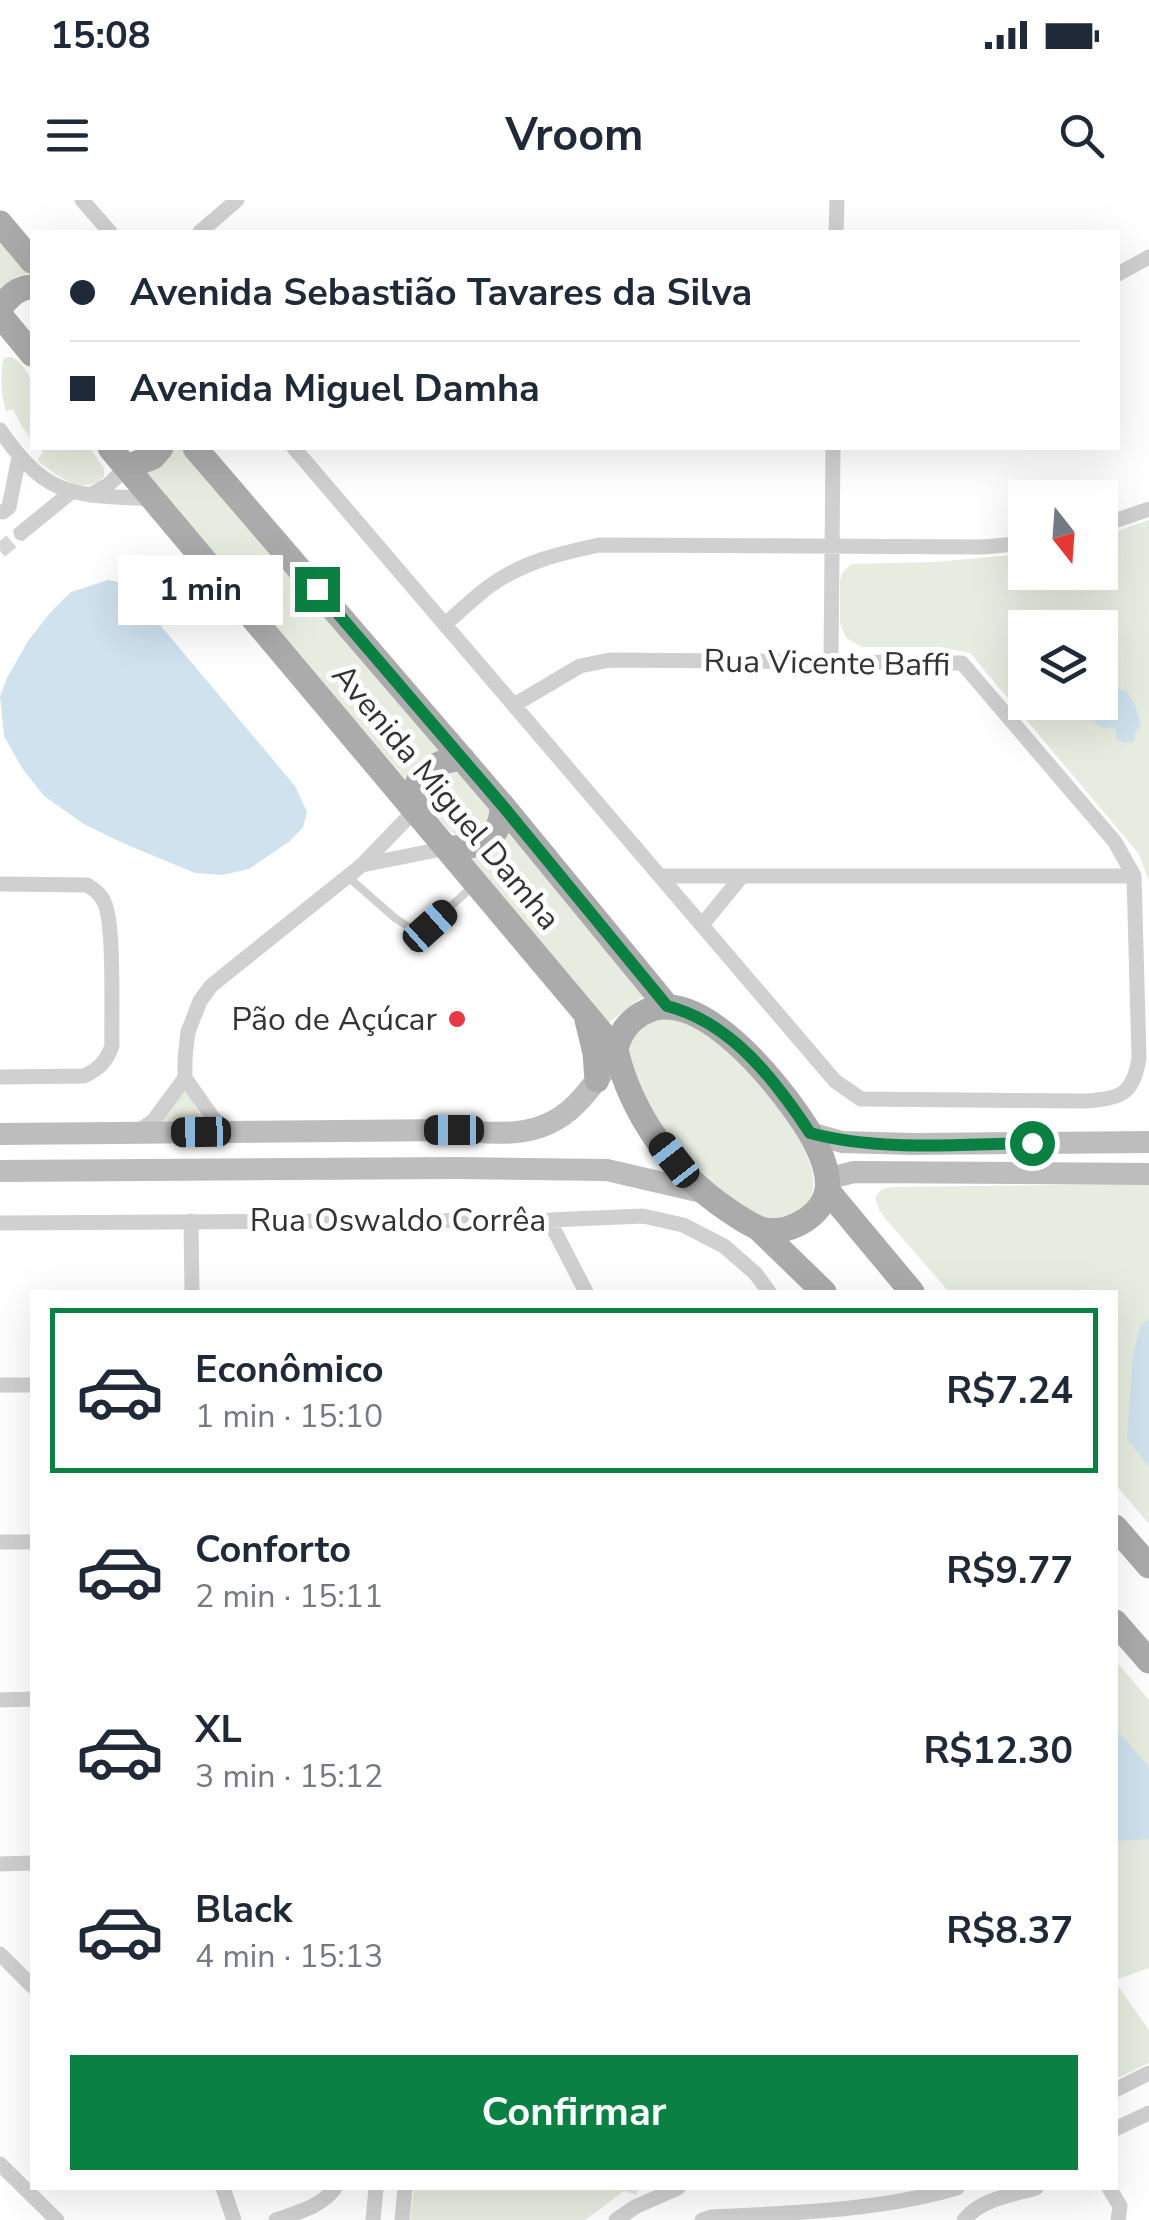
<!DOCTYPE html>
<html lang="pt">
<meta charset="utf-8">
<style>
:root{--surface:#fff;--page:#f6f6f7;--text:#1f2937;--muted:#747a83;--line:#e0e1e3;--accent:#0b8043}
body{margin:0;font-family:"Nunito Sans",sans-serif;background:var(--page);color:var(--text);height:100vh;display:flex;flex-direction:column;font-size:38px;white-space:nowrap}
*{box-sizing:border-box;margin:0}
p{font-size:32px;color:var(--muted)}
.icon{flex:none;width:55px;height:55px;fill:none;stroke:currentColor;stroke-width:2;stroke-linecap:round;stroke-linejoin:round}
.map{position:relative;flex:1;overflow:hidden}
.side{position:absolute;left:30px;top:1090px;width:1088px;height:900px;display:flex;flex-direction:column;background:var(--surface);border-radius:0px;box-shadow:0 10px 40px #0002}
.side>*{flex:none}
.hud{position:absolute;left:30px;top:30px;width:1090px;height:220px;border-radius:0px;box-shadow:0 10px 40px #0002;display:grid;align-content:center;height:220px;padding:0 40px;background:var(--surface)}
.needle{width:65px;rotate:163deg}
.buttons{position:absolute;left:1008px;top:280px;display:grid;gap:20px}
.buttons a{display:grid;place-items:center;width:110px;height:110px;border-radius:0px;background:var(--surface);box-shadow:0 10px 40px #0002;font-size:50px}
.end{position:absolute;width:45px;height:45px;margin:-22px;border:12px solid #0b8043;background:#fff;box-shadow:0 0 0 5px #fff}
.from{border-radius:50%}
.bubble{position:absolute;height:70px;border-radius:0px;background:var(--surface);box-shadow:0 10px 40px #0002;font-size:32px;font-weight:700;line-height:70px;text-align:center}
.car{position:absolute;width:30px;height:60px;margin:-30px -15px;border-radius:12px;box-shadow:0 0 8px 2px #0007;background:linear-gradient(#222 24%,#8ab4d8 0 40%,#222 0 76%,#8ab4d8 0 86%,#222 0)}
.hud b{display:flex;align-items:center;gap:35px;height:95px;font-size:38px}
.hud b+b{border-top:2px solid var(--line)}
.hud i{width:25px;height:25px;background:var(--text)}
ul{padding:18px 0 0;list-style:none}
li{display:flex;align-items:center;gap:30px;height:165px;margin:0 20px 15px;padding:0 20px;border:5px solid transparent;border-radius:0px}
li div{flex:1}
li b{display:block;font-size:38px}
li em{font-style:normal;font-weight:700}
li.on{border-color:var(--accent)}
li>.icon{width:90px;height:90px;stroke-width:1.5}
.cta{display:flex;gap:20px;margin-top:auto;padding:20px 40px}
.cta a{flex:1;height:115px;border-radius:0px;background:var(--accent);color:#fff;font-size:40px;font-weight:700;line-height:115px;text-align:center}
.status{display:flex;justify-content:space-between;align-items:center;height:70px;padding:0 50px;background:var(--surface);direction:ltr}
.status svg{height:28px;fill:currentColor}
header{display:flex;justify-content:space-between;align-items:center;height:130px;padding:0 40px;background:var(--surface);font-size:45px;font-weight:700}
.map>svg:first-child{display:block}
.green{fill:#e6ecdf;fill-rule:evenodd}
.water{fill:#cfe2ee}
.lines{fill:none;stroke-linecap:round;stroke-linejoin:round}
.street-tunnel{stroke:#d6d6d6;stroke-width:15;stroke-dasharray:15 8;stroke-linecap:butt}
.lane{stroke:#d0d0d0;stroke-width:8}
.street{stroke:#d0d0d0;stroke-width:15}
.secondary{stroke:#bdbdbd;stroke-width:22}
.primary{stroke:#ababab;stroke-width:25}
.route{stroke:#0b8043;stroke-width:12}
.poi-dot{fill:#e63946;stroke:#fff;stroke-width:4}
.labels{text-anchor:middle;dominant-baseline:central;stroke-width:10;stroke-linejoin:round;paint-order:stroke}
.street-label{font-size:32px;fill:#333;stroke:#fff}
.poi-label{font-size:32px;fill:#333;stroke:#fff;text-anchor:end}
</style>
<div class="status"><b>15:08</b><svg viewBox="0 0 49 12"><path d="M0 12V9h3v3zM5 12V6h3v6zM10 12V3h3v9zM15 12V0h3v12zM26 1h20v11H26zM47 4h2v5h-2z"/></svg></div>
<header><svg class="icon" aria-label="menu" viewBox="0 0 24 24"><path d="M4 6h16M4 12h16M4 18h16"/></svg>Vroom<svg class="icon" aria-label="search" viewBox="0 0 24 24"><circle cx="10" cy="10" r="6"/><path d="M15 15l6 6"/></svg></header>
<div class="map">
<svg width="1149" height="2020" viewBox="0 0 1149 2020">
<rect width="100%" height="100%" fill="#fff"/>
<path class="green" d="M0,32L32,69V73L17,76L0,92Z
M11,157C41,173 33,210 32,240L21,225L13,209L6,211C1,193 0,175 4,158Z
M39,248H90L104,268V277C82,297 57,276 37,260L43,252Z
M168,248H184L448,556L411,585L140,272Z
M1149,320V712V681L1139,654L970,453L941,447H862L846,438L840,423V380L842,373L851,364L935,362L1025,354V372H1100V337ZM1025,428H1100V502H1025Z
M459,573L490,607L485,632L458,637C440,624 426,607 431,585L442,574Z
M502,626L646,794L608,823L467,656Z
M666,815C678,820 692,824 702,830C737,850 833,957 810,999C806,1005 801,1013 794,1015C785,1019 773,1018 763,1020C735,1002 707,983 684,958C668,942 620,863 630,841C637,827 652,820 666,815Z
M184,887L199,913L210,927L155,928L172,908Z
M1149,984V1324L1115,1284V1092H949L884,1017L879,1010L875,997L882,989L891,987Z
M1115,1460L1149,1500V1768L1115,1780Z
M1115,1782L1149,1830V1863L1115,1879Z
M414,1988H638L637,1995L624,1991L585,2020H410Z"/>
<path class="water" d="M108,380L125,383L295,586L307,612L303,627L290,641L249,669L222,675L195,673L125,644L84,624L44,596L22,568L4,536L0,496L7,478L28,441L50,413L71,392Z
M1100,489L1125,490L1134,502L1141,526L1135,533L1134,541L1125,543L1117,540L1115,528L1101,527L1079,508L1078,503L1100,502Z
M1149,1119V1267L1127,1238L1133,1155L1141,1125Z
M1115,1528L1149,1567V1639L1115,1641Z"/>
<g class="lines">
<path class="street-tunnel" d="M0,351L21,333"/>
<path class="lane" d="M347,676L395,718L415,731L429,726L472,687"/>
<path class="street" d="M82,0L110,32
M200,32L237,0
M836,32L837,0
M1118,74L1149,57
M0,230C49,301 74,294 154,299
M294,248L835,881L861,899L1086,901C1121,898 1133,895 1139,858L1134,676L1115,642L962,463L610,460L580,466L514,505
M90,295L108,285L127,267
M3,312L9,307L19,257
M1100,326L1149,309
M21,333L70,293
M445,424C461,411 477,394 494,383C526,361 562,353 599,345L983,347L1025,343
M831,460L833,248
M362,665L447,648
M660,676H1134
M0,684L87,685C94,689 101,694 104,702C115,722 111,818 112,846C106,862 99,869 84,876L0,877
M702,725L742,676
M230,930L224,928L213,918L185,878V858L188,832L200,801L211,786L232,769L362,665L415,610
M139,931L154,920L185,878
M549,1020L586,1092
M191,1021L192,1092
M0,1023L549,1020L643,1016L683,1025L724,1046L756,1074L769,1092
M0,1185H32
M0,1342H32
M0,1500L32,1499
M0,1664L32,1663
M0,1754L32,1786
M1115,1890L1149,1873
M1115,1929L1149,1913
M0,1964L57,2020
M223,1988L234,2020
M1109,1988L1120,2006L1118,2020
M276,2020C298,2012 321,2007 335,1988
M373,2020L376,1988
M402,2020L405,1988
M616,2020L635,2007L678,1988
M702,2020L711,2017C793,2013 877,2011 957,1988
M964,2020C981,1999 1012,1995 1036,1988"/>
<path class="secondary" d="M810,933L842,942L914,944L1149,942
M0,934L453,930C502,934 545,940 581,899C590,889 598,878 607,868
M0,971L458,968L607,970L706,993
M826,979L854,972L1149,974"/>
<path class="primary" d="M0,23L32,61
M0,108C9,97 18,87 32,87
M0,115L32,154
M110,248L616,850C631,914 674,974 728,1010C738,1017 750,1025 761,1029C787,1036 822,1017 827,990C830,969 816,942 805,925C779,885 697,779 641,814C628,822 619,835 616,850
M195,248L502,605L667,806
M127,267L153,257L161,248
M415,610C415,604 414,598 415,592C418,570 443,559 463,559
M447,648C478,648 502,641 502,605
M587,820L595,853L597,880
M827,990L912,1092
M758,1028L824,1092
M1115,1327L1149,1366
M1115,1422L1149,1461"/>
</g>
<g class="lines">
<path class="route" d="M317,389L502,605L667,806C731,822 775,880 810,933C881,952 959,944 1032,943"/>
</g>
<circle class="poi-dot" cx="457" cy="819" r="10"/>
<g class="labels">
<g class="street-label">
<text transform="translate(827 463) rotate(1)">Rua Vicente Baffi</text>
<text transform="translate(446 597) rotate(50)">Avenida Miguel Damha</text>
<text x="398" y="1020">Rua Oswaldo Corrêa</text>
</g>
<g class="poi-label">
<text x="437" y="819">Pão de Açúcar</text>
</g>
</g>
</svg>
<div class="buttons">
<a><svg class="needle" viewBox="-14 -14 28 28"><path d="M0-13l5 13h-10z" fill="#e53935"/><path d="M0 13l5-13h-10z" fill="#747a83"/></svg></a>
<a><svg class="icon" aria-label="layers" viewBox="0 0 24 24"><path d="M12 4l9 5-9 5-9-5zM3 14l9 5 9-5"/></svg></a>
</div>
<i class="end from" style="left:1032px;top:943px"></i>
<i class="end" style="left:317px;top:389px"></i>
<div class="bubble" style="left:118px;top:355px;width:165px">1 min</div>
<i class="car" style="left:430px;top:726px;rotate:48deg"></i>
<i class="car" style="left:454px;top:930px;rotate:270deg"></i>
<i class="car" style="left:201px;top:932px;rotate:269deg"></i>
<i class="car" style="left:674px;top:960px;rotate:322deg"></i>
<div class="hud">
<b><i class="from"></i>Avenida Sebastião Tavares da Silva</b>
<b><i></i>Avenida Miguel Damha</b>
</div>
<section class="side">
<ul>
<li class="on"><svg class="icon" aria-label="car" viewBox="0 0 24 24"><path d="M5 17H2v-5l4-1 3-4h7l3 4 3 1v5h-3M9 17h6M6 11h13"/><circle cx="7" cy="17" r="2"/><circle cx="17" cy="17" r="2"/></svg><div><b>Econômico</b><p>1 min · 15:10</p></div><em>R$7.24</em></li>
<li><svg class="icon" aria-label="car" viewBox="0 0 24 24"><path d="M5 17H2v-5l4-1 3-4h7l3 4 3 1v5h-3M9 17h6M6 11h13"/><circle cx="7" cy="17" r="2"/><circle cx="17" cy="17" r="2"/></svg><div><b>Conforto</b><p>2 min · 15:11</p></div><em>R$9.77</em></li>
<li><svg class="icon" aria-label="car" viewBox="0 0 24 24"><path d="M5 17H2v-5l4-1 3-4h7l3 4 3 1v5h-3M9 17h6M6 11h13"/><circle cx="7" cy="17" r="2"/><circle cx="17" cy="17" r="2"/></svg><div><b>XL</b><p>3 min · 15:12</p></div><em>R$12.30</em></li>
<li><svg class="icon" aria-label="car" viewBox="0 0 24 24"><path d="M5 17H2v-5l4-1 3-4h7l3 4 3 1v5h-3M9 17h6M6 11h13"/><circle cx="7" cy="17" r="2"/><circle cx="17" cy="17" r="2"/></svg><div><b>Black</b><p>4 min · 15:13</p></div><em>R$8.37</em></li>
</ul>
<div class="cta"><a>Confirmar</a></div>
</section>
</div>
